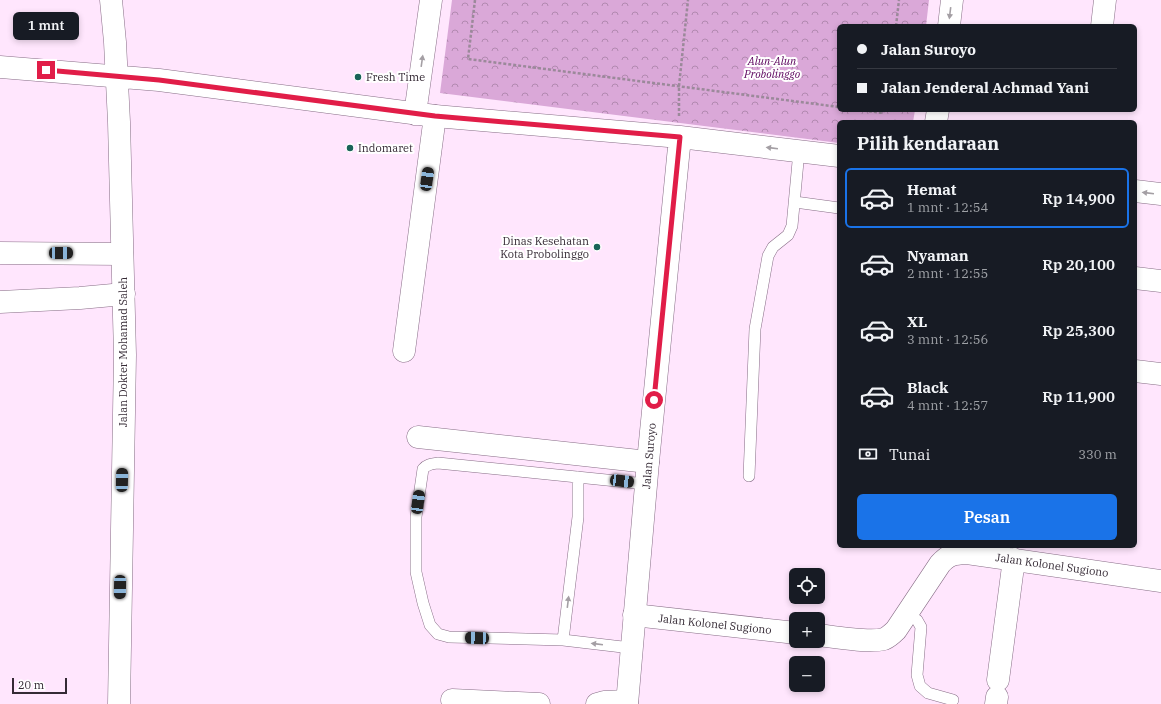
<!DOCTYPE html>
<html lang="id">
<meta charset="utf-8">
<style>
:root{--surface:#171b24;--page:#242831;--text:#f1f3f6;--muted:#9ea1a6;--line:#363941;--accent:#1a73e8}
body{margin:0;font-family:"IBM Plex Serif",serif;background:var(--page);color:var(--text);height:100vh;display:flex;flex-direction:column;font-size:15px;white-space:nowrap}
*{box-sizing:border-box;margin:0}
p{font-size:13px;color:var(--muted)}
.icon{flex:none;width:22px;height:22px;fill:none;stroke:currentColor;stroke-width:2;stroke-linecap:round;stroke-linejoin:round}
.map{position:relative;flex:1;overflow:hidden}
.details{position:absolute;left:837px;top:120px;width:300px;height:428px;display:flex;flex-direction:column;background:var(--surface);border-radius:6px;box-shadow:0 2px 6px #0003}
.details>*{flex:none}
.top-card{position:absolute;left:837px;top:24px;width:300px;height:88px;border-radius:6px;box-shadow:0 2px 6px #0003;display:grid;align-content:center;height:88px;padding:0 20px;background:var(--surface)}
.tools{position:absolute;left:789px;top:568px;display:grid;gap:8px}
.tools a{display:grid;place-items:center;width:36px;height:36px;border-radius:6px;background:var(--surface);box-shadow:0 2px 6px #0003;font-size:20px}
.scale{position:absolute;left:12px;bottom:10px;width:55px;box-sizing:border-box;padding-left:4px;border:2px solid #352a35;border-top:0;font-size:11px;line-height:14px;white-space:nowrap;color:#352a35;-webkit-text-stroke:3px #fff;paint-order:stroke}
.end{position:absolute;width:18px;height:18px;margin:-9px;border:5px solid #e11d48;background:#fff;box-shadow:0 0 0 2px #fff}
.from{border-radius:50%}
.bubble{position:absolute;height:28px;border-radius:6px;background:var(--surface);box-shadow:0 2px 6px #0003;font-size:13px;font-weight:600;line-height:28px;text-align:center}
.car{position:absolute;width:12px;height:24px;margin:-12px -6px;border-radius:5px;box-shadow:0 0 3px 1px #0007;background:linear-gradient(#222 24%,#8ab4d8 0 40%,#222 0 76%,#8ab4d8 0 86%,#222 0)}
.top-card b{display:flex;align-items:center;gap:14px;height:38px;font-size:15px}
.top-card b+b{border-top:1px solid var(--line)}
.top-card i{width:10px;height:10px;background:var(--text)}
ul{padding:0;list-style:none}
li{display:flex;align-items:center;gap:12px;height:60px;margin:0 8px 6px;padding:0 12px;border:2px solid transparent;border-radius:6px}
li div{flex:1}
li b{display:block;font-size:15px}
li em{font-style:normal;font-weight:600}
li.active{border-color:var(--accent)}
li>.icon{width:36px;height:36px;stroke-width:1.5}
h2{padding:0 20px;font-size:18px;line-height:48px}
.pay{display:flex;align-items:center;gap:10px;height:44px;padding:0 20px;font-size:15px}
.pay p{margin-inline-start:auto}
.primary-button{display:flex;gap:8px;margin-top:auto;padding:8px 20px}
.primary-button a{flex:1;height:46px;border-radius:6px;background:var(--accent);color:#fff;font-size:16px;font-weight:600;line-height:46px;text-align:center}
.map>svg:first-child{display:block}
.park{fill:url(#park-crowns)}
.lines{fill:none;stroke-linecap:round;stroke-linejoin:round}
.lane-casing{stroke:#876d86;stroke-width:12}
.street-casing{stroke:#876d86;stroke-width:23}
.secondary-casing{stroke:#876d86;stroke-width:23}
.path{stroke:#9b899a;stroke-width:2.5;stroke-dasharray:3 2;stroke-linecap:butt}
.lane{stroke:#fff;stroke-width:11}
.street{stroke:#fff;stroke-width:22}
.secondary{stroke:#fff;stroke-width:22}
.oneway{fill:#a49fa4}
.route{stroke:#e11d48;stroke-width:5}
.poi-dot{fill:#196358;stroke:#fff;stroke-width:1.5}
.labels{text-anchor:middle;dominant-baseline:central;stroke-width:4;stroke-linejoin:round;paint-order:stroke}
.park-label{font-size:11px;font-style:italic;fill:#5a005b;stroke:#fff}
.poi-label{font-size:11px;fill:#352a35;stroke:#fff;text-anchor:start}
.street-label{font-size:11px;fill:#352a35;stroke:#fff}
</style>
<div class="map">
<svg width="1161" height="704" viewBox="0 0 1161 704">
<defs>
<pattern id="park-crowns" width="20" height="18" patternUnits="userSpaceOnUse"><rect width="20" height="18" fill="#daa8d8"/><path d="M2 6a3 3 0 1 1 6 0M12 15a3 3 0 1 1 6 0" fill="none" stroke="#b289b0"/></pattern>
</defs>
<rect width="100%" height="100%" fill="#ffe6fd"/>
<path class="park" d="M452,0H929L926,26H839V110H915L913,122H839V143L440,93Z"/>
<g class="lines">
<defs>
<path id="lane" d="M795,202L839,208
M749,476L755,329L768,256L773,247L788,235L792,226L799,151
M906,614L917,620L921,627L917,675L920,686L928,693L953,700
M563,640L578,517V477
M631,648L563,640L449,637L438,634L430,625L423,603L416,572V517L423,469C427,464 432,464 438,463L646,484"/>
<path id="street" d="M1102,26L1105,0
M0,253L122,254
M1135,278L1161,281
M0,302L80,298L124,294
M404,351L435,116
M1135,371L1161,374
M418,437L648,462
M634,615L796,633
M818,635C834,637 869,643 884,639C889,637 892,634 896,630L940,564C949,554 954,554 967,553L1161,581
M998,680L1014,559
M452,700L539,704
M597,704L604,702L627,701
M996,704L997,697"/>
<path id="secondary" d="M111,0L115,42L119,122L125,355L119,704
M949,26L952,0
M0,67L159,80L435,116L680,137L839,156
M415,114L431,0
M936,122L938,110
M1135,191L1161,194
M627,704L648,462L680,137"/>
</defs>
<use href="#lane" class="lane-casing"/>
<use href="#street" class="street-casing"/>
<use href="#secondary" class="secondary-casing"/>
<path class="path" d="M475,0L468,59L839,107
M896,26L899,0
M859,110L883,113L884,110
M679,116V86L688,0"/>
<use href="#lane" class="lane"/>
<use href="#street" class="street"/>
<use href="#secondary" class="secondary"/>
</g>
<defs><path id="oneway-solid" d="M-6-.8H1V-3.2L6.5 0L1 3.2V.8H-6Z"/></defs>
<g class="oneway">
<use href="#oneway-solid" transform="translate(950 13) rotate(97)"/>
<use href="#oneway-solid" transform="translate(422 61) rotate(-82)"/>
<use href="#oneway-solid" transform="translate(772 148) rotate(-173)"/>
<use href="#oneway-solid" transform="translate(1148 193) rotate(-173)"/>
<use href="#oneway-solid" transform="translate(568 602) rotate(-83)"/>
<use href="#oneway-solid" transform="translate(597 644) rotate(-173)"/>
</g>
<g class="lines">
<path class="route" d="M46,70L159,80L435,116L680,137L654,400"/>
</g>
<g class="poi-dot">
<circle cx="358" cy="77" r="4"/>
<circle cx="350" cy="148" r="4"/>
<circle cx="597" cy="247" r="4"/>
</g>
<g class="labels">
<g class="park-label">
<text x="772" y="61">Alun-Alun<tspan x="772" dy="13">Probolinggo</tspan></text>
</g>
<g class="poi-label">
<text x="366" y="77">Fresh Time</text>
<text x="358" y="148">Indomaret</text>
<text x="589" y="241" text-anchor="end">Dinas Kesehatan<tspan x="589" dy="13">Kota Probolinggo</tspan></text>
</g>
<g class="street-label">
<text transform="translate(123 352) rotate(-90)">Jalan Dokter Mohamad Saleh</text>
<text transform="translate(649 456) rotate(-85)">Jalan Suroyo</text>
<text transform="translate(1052 565) rotate(8)">Jalan Kolonel Sugiono</text>
<text transform="translate(715 624) rotate(6)">Jalan Kolonel Sugiono</text>
</g>
</g>
</svg>
<div class="tools">
<a><svg class="icon" aria-label="locate" viewBox="0 0 24 24"><circle cx="12" cy="12" r="6"/><path d="M12 2v4M12 18v4M2 12h4M18 12h4"/></svg></a>
<a>+</a>
<a>−</a>
</div>
<div class="scale">20 m</div>
<i class="end from" style="left:654px;top:400px"></i>
<i class="end" style="left:46px;top:70px"></i>
<div class="bubble" style="left:13px;top:12px;width:66px">1 mnt</div>
<i class="car" style="left:427px;top:179px;rotate:8deg"></i>
<i class="car" style="left:61px;top:253px;rotate:90deg"></i>
<i class="car" style="left:122px;top:480px;rotate:1deg"></i>
<i class="car" style="left:622px;top:481px;rotate:97deg"></i>
<i class="car" style="left:418px;top:502px;rotate:8deg"></i>
<i class="car" style="left:120px;top:587px;rotate:181deg"></i>
<i class="car" style="left:477px;top:638px;rotate:272deg"></i>
<div class="top-card">
<b><i class="from"></i>Jalan Suroyo</b>
<b><i></i>Jalan Jenderal Achmad Yani</b>
</div>
<section class="details">
<h2>Pilih kendaraan</h2>
<ul>
<li class="active"><svg class="icon" aria-label="car" viewBox="0 0 24 24"><path d="M5 17H2v-5l4-1 3-4h7l3 4 3 1v5h-3M9 17h6M6 11h13"/><circle cx="7" cy="17" r="2"/><circle cx="17" cy="17" r="2"/></svg><div><b>Hemat</b><p>1 mnt · 12:54</p></div><em>Rp 14,900</em></li>
<li><svg class="icon" aria-label="car" viewBox="0 0 24 24"><path d="M5 17H2v-5l4-1 3-4h7l3 4 3 1v5h-3M9 17h6M6 11h13"/><circle cx="7" cy="17" r="2"/><circle cx="17" cy="17" r="2"/></svg><div><b>Nyaman</b><p>2 mnt · 12:55</p></div><em>Rp 20,100</em></li>
<li><svg class="icon" aria-label="car" viewBox="0 0 24 24"><path d="M5 17H2v-5l4-1 3-4h7l3 4 3 1v5h-3M9 17h6M6 11h13"/><circle cx="7" cy="17" r="2"/><circle cx="17" cy="17" r="2"/></svg><div><b>XL</b><p>3 mnt · 12:56</p></div><em>Rp 25,300</em></li>
<li><svg class="icon" aria-label="car" viewBox="0 0 24 24"><path d="M5 17H2v-5l4-1 3-4h7l3 4 3 1v5h-3M9 17h6M6 11h13"/><circle cx="7" cy="17" r="2"/><circle cx="17" cy="17" r="2"/></svg><div><b>Black</b><p>4 mnt · 12:57</p></div><em>Rp 11,900</em></li>
</ul>
<div class="pay"><svg class="icon" aria-label="cash" viewBox="0 0 24 24"><path d="M3 7h18v10H3z"/><circle cx="12" cy="12" r="2"/></svg>Tunai<p>330 m</p></div>
<div class="primary-button"><a>Pesan</a></div>
</section>
</div>
